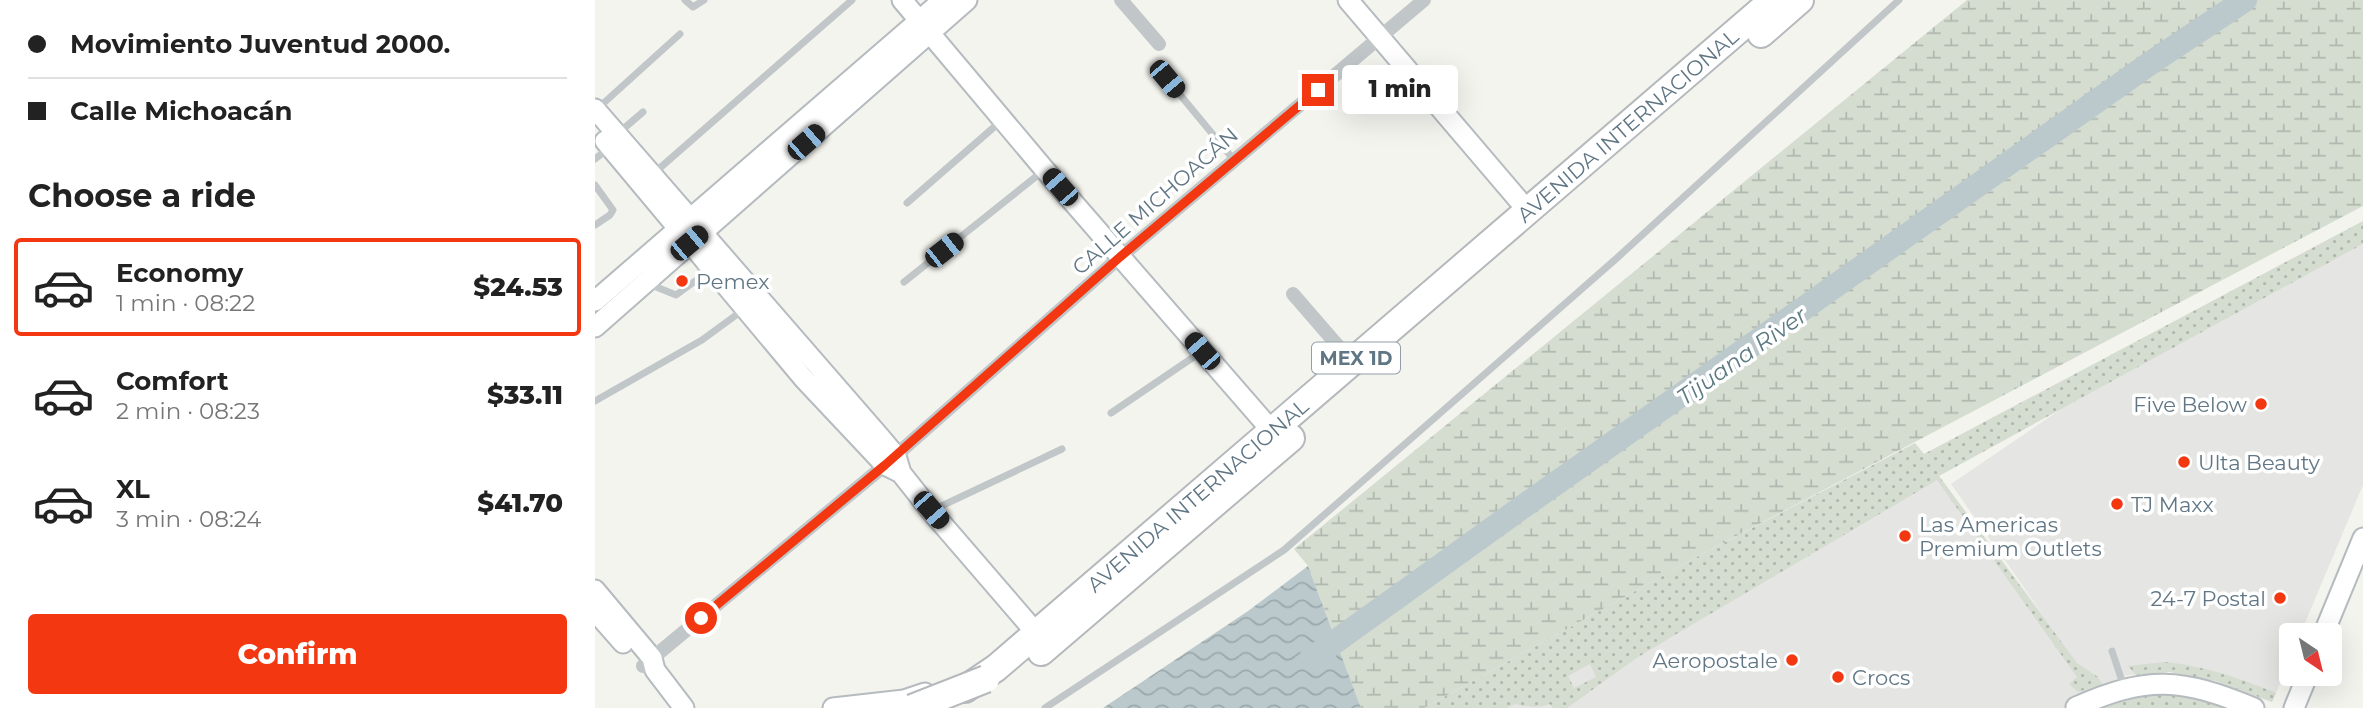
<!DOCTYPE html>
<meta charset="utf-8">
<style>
:root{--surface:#fff;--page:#f2f2f2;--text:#222;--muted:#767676;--line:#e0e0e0;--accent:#f33711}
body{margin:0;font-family:Montserrat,sans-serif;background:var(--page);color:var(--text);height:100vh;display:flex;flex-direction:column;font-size:26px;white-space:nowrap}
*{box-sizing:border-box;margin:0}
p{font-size:23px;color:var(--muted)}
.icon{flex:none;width:38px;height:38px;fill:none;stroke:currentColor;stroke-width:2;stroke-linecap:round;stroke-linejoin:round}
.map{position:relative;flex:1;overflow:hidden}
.details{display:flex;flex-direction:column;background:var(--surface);width:595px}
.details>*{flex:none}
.guide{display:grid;align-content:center;height:154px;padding:0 28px;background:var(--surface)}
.needle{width:46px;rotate:145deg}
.buttons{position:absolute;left:1684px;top:623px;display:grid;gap:14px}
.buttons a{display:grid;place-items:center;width:63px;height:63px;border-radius:7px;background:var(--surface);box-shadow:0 7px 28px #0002;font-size:35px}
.end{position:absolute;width:32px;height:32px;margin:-16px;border:9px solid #f33711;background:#fff;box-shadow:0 0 0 4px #fff}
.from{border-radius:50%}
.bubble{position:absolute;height:49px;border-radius:7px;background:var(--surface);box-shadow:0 7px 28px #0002;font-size:23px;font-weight:800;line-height:49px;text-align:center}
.car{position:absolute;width:21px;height:42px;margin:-21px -10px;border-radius:9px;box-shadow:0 0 5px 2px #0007;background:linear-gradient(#222 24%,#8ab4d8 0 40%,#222 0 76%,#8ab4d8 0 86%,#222 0)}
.guide b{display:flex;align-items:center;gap:24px;height:66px;font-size:26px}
.guide b+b{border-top:2px solid var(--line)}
.guide i{width:18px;height:18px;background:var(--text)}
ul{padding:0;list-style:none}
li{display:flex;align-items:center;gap:21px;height:98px;margin:0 14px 10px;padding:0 14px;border:4px solid transparent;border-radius:7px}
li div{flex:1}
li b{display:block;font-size:26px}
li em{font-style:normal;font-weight:800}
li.on{border-color:var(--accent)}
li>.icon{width:63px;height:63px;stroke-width:1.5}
h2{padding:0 28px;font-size:32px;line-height:84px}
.button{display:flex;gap:14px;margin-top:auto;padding:14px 28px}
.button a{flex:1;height:80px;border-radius:7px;background:var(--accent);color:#fff;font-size:28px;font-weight:800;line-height:80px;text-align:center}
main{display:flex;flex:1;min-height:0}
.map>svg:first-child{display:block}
.built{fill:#e5e5e3}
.green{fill:url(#green-dots);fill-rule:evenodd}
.wetland{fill:url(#wetland-marsh)}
.water{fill:url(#water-waves)}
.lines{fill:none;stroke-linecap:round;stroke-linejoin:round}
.river{stroke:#bbc9cd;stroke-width:24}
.secondary-casing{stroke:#b5bbbf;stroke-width:23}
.highway-casing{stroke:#b5b9bc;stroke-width:30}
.lane{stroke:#c1c6c9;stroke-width:7}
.street{stroke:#c1c6c9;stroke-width:14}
.secondary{stroke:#fff;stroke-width:19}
.highway{stroke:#fff;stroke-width:26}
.highway-bridge-casing{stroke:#b5b9bc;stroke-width:30;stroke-linecap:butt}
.highway-bridge{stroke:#fff;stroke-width:26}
.route{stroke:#f33711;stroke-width:9}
.poi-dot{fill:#f33711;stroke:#fff;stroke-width:2.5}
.labels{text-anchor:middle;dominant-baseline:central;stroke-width:7;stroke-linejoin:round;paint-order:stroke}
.shield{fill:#fff;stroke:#909fa9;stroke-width:2}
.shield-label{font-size:19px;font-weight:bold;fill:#607684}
.street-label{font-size:21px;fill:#607684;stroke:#fff}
.poi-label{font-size:21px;fill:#607684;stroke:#fff;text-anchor:start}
.water-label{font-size:23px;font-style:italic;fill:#5b7a81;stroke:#fff}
</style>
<main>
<section class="details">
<div class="guide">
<b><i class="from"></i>Movimiento Juventud 2000.</b>
<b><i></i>Calle Michoacán</b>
</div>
<h2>Choose a ride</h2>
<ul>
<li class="on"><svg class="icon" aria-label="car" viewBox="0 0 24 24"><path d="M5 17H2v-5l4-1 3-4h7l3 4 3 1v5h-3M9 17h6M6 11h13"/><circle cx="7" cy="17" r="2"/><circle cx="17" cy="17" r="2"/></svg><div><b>Economy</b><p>1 min · 08:22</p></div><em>$24.53</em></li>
<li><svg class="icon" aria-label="car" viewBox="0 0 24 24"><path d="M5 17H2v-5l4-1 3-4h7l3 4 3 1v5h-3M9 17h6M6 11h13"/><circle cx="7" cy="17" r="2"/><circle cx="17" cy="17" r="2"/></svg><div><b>Comfort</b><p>2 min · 08:23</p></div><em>$33.11</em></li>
<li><svg class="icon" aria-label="car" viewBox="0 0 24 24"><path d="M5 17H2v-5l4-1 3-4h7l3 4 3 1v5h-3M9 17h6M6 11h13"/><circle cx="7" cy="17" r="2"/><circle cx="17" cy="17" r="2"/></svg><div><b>XL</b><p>3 min · 08:24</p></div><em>$41.70</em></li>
</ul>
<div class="button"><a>Confirm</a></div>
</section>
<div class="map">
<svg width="1768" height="708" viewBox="0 0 1768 708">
<defs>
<pattern id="green-dots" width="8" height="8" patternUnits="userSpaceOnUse" patternTransform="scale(1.75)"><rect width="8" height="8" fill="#d5dcd0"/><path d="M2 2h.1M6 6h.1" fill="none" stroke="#b0b7ae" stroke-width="1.8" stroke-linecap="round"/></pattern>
<pattern id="wetland-marsh" width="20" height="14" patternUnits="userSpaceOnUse" patternTransform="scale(1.75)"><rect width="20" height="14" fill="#d5dcd0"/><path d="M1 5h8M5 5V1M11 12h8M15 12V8" fill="none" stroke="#b0b7ae"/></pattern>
<pattern id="water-waves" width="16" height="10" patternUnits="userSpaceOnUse" patternTransform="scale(1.75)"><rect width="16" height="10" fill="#bbc9cd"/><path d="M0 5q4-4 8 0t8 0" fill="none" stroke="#9ba8ac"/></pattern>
</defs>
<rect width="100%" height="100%" fill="#f4f4ef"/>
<path class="built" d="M1768,244V485L1705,635H1696V658L1677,702L1621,681L1575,672L1534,675L1507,684L1517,701L1632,708H912L1344,476L1449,616L1356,484L1466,409Z"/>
<path class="green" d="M1768,221V244L1344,476L1482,663L1503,677L1507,684L1483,692L1474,684L1482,677L1342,480L1083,633L1040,659L972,708H958L955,704C945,708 931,707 920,704L912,708H829L1109,553L1320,443L1329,454ZM995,664L1001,677L979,688L973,676Z
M1570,662C1613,667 1641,677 1681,693L1677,702L1621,681L1575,672L1541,675L1533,666Z
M1570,693L1601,696L1632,708H1504C1525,697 1547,695 1570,693Z"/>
<path class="wetland" d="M1372,0H1768V206L1109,553L829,708H766L713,566L699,549Z"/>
<path class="water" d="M713,566L766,708H508L653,611Z"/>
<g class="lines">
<path class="river" d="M716,659L926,508L1557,62L1650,0"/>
<defs>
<path id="secondary" d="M307,0L450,170L670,423
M753,0L927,204
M0,109L285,437L301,456L306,473L336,511L436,627
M10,141L209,379L290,465L306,473
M0,301L348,0
M0,327L372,0
M0,590L57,658L60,670L89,708
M0,611L28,643
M1728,635L1768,538
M1481,707C1553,675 1586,678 1659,708
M238,708L309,700L330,693
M1699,708L1713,674"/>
<g id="highway">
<path d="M1166,34L1205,0"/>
<path d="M446,652L696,438"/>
<path id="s1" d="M370,689L401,668L1178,0"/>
</g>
</defs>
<use href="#secondary" class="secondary-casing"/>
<use href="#highway" class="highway-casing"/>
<path class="lane" d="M90,0L98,7L109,0
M572,79L639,160
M1,110L85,34
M26,135L27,130L48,112
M0,159L13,149
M58,174L257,0
M0,185L18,210L15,215L0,225
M312,203L406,121
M309,282L448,171
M54,284L81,295L103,279L108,262
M0,401L107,340L148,310
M516,413L606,352
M338,510L467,449
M1517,651L1529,687
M450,708L689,550L1022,258L1304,0"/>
<path class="street" d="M526,0L564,44
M698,294L750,354
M48,666L290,465L525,257L829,0"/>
<use href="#secondary" class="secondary"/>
<use href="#highway" class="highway"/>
<defs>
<path id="highway-bridge" d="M317,708L391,679"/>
</defs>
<use href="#highway-bridge" class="highway-bridge-casing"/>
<use href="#highway-bridge" class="highway-bridge"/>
</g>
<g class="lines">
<path class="route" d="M106,618L290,465L525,257L723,90"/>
</g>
<g class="poi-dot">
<circle cx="87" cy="281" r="7"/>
<circle cx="1666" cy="404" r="7"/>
<circle cx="1589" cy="462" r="7"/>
<circle cx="1522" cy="504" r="7"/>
<circle cx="1310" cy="536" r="7"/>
<circle cx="1685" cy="598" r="7"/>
<circle cx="1197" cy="660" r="7"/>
<circle cx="1243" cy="677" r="7"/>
</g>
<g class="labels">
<rect class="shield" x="717" y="342.5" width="88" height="31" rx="5"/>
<g class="shield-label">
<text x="761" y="358">MEX 1D</text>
</g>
<g class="street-label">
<text stroke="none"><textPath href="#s1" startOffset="870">AVENIDA INTERNACIONAL</textPath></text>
<text transform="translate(560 201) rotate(-41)">CALLE MICHOACÁN</text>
<text stroke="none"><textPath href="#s1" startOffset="303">AVENIDA INTERNACIONAL</textPath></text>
</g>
<g class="poi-label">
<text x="101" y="281">Pemex</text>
<text x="1652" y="404" text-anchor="end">Five Below</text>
<text x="1603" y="462">Ulta Beauty</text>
<text x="1536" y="504">TJ Maxx</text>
<text x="1324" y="524">Las Americas<tspan x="1324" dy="24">Premium Outlets</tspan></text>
<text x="1671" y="598" text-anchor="end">24-7 Postal</text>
<text x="1183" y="660" text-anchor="end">Aeropostale</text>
<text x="1257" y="677">Crocs</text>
</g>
<g class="water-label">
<text transform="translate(1147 356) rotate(-35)">Tijuana River</text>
</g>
</g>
</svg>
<div class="buttons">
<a><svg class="needle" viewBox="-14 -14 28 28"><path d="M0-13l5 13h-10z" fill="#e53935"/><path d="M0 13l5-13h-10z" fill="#767676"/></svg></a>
</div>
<i class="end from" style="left:106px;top:618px"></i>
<i class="end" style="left:723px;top:90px"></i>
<div class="bubble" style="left:747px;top:65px;width:116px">1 min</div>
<i class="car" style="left:572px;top:79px;rotate:140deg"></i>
<i class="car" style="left:211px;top:142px;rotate:49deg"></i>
<i class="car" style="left:465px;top:187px;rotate:319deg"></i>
<i class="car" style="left:94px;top:243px;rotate:50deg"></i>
<i class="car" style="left:349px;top:250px;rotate:52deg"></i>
<i class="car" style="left:607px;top:351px;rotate:319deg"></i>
<i class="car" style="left:336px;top:510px;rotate:139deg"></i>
</div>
</main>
